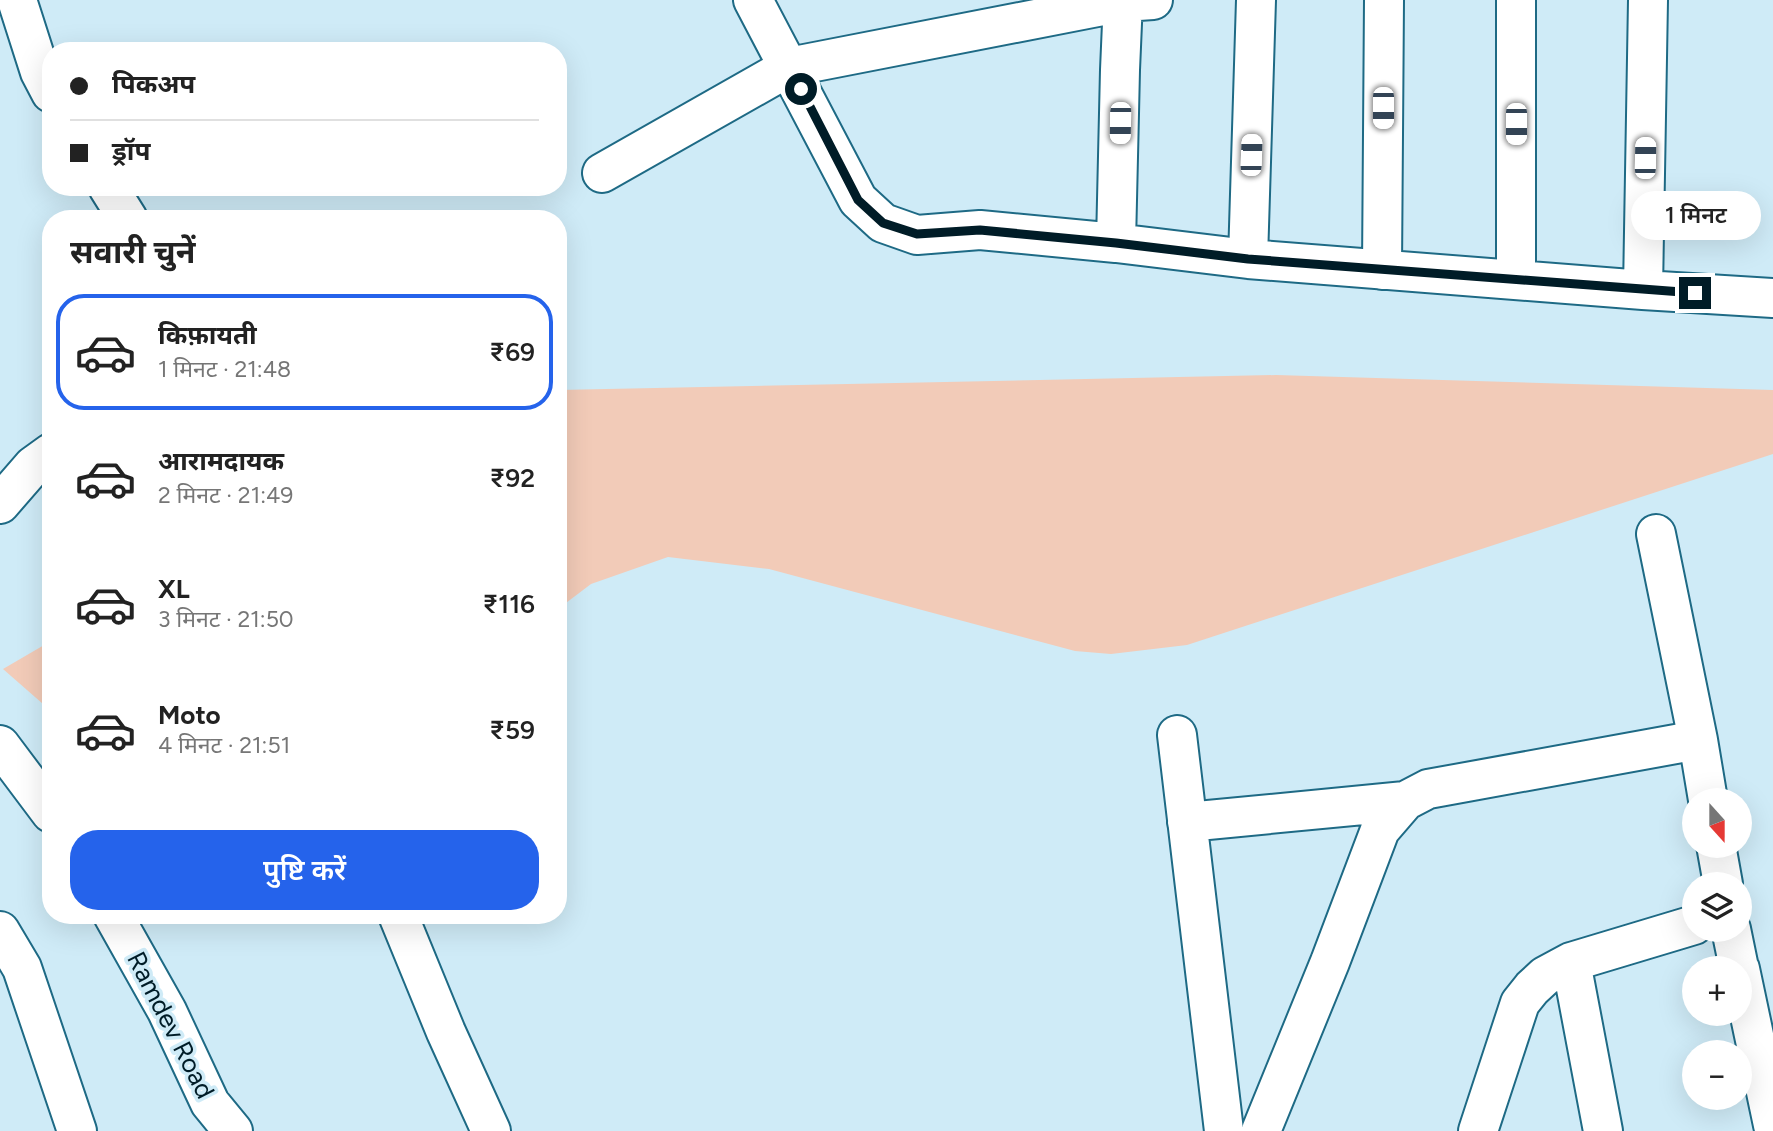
<!DOCTYPE html>
<html lang="hi">
<meta charset="utf-8">
<style>
:root{--surface:#fff;--page:#f6f6f6;--text:#222;--muted:#767676;--line:#e0e0e0;--accent:#2563eb}
body{margin:0;font-family:Figtree,"Noto Sans Devanagari",sans-serif;background:var(--page);color:var(--text);height:100vh;display:flex;flex-direction:column;font-size:26px;white-space:nowrap}
*{box-sizing:border-box;margin:0}
p{font-size:23px;color:var(--muted)}
.icon{flex:none;width:38px;height:38px;fill:none;stroke:currentColor;stroke-width:2;stroke-linecap:round;stroke-linejoin:round}
.map{position:relative;flex:1;overflow:hidden}
.side{position:absolute;left:42px;top:210px;width:525px;height:714px;display:flex;flex-direction:column;background:var(--surface);border-radius:28px;box-shadow:0 7px 28px #0002}
.side>*{flex:none}
.guide{position:absolute;left:42px;top:42px;width:525px;height:154px;border-radius:28px;box-shadow:0 7px 28px #0002;display:grid;align-content:center;height:154px;padding:0 28px;background:var(--surface)}
.needle{width:46px;rotate:159deg}
.buttons{position:absolute;left:1682px;top:788px;display:grid;gap:14px}
.buttons a{display:grid;place-items:center;width:70px;height:70px;border-radius:50%;background:var(--surface);box-shadow:0 7px 28px #0002;font-size:35px}
.end{position:absolute;width:32px;height:32px;margin:-16px;border:9px solid #001c27;background:#fff;box-shadow:0 0 0 4px #fff}
.from{border-radius:50%}
.bubble{position:absolute;height:49px;border-radius:24px;background:var(--surface);box-shadow:0 7px 28px #0002;font-size:23px;font-weight:600;line-height:49px;text-align:center}
.car{position:absolute;width:21px;height:42px;margin:-21px -10px;border-radius:9px;box-shadow:0 0 5px 2px #0007;background:linear-gradient(#fff 24%,#345 0 40%,#fff 0 76%,#345 0 86%,#fff 0)}
.guide b{display:flex;align-items:center;gap:24px;height:66px;font-size:26px}
.guide b+b{border-top:2px solid var(--line)}
.guide i{width:18px;height:18px;background:var(--text)}
ul{padding:0;list-style:none}
li{display:flex;align-items:center;gap:21px;height:116px;margin:0 14px 10px;padding:0 14px;border:4px solid transparent;border-radius:28px}
li div{flex:1}
li b{display:block;font-size:26px}
li em{font-style:normal;font-weight:600}
li.active{border-color:var(--accent)}
li>.icon{width:63px;height:63px;stroke-width:1.5}
h2{padding:0 28px;font-size:32px;line-height:84px}
.button{display:flex;gap:14px;margin-top:auto;padding:14px 28px}
.button a{flex:1;height:80px;border-radius:28px;background:var(--accent);color:#fff;font-size:28px;font-weight:600;line-height:80px;text-align:center}
.map>svg:first-child{display:block}
.green{fill:#f2cbb8}
.lines{fill:none;stroke-linecap:round;stroke-linejoin:round}
.minor-casing{stroke:#1e6a85;stroke-width:42}
.minor{stroke:#fff;stroke-width:38}
.route{stroke:#001c27;stroke-width:9}
.labels{text-anchor:middle;dominant-baseline:central;stroke-width:7;stroke-linejoin:round;paint-order:stroke}
.street-label{font-size:26px;fill:#001c27;stroke:#cfebf7}
</style>
<div class="map">
<svg width="1773" height="1131" viewBox="0 0 1773 1131">
<rect width="100%" height="100%" fill="#cfebf7"/>
<path class="green" d="M1276,375L1773,390V454L1187,645L1111,654L1075,651L769,569L668,557L591,584L558,609V390Z
M51,641V711L3,669Z"/>
<g class="lines">
<defs>
<path id="minor" d="M17,0L40,72L51,93
M753,0L858,200L883,223L917,235L980,230L1116,243L1248,259L1643,290L1773,298
M1516,0V279
M602,173L789,67L1123,2L1153,0
M108,187L128,219
M1116,243L1120,70L1123,0
M1248,259L1256,0
M1382,270L1384,0
M1643,290L1648,0
M0,504L33,466L51,453
M1656,534L1698,740
M1177,735L1224,1131
M0,745L51,813
M1187,822L1405,801
M1716,845L1723,884
M113,915L167,1011L210,1103L233,1131
M398,915L446,1032L491,1131
M1731,929L1739,968
M0,931L22,968L77,1131
M1571,962L1603,1131
M1740,969L1773,1125
M1261,1131L1330,962L1380,830L1405,801L1428,789L1698,740L1708,800
M1478,1131L1520,1003L1532,988L1545,976L1571,962L1694,925"/>
</defs>
<use href="#minor" class="minor-casing"/>
<use href="#minor" class="minor"/>
</g>
<g class="lines">
<path class="route" d="M801,89L858,200L883,223L917,234L980,230L1116,243L1248,259L1695,293"/>
</g>
<g class="labels">
<g class="street-label">
<text transform="translate(171 1025) rotate(63)">Ramdev Road</text>
</g>
</g>
</svg>
<div class="buttons">
<a><svg class="needle" viewBox="-14 -14 28 28"><path d="M0-13l5 13h-10z" fill="#e53935"/><path d="M0 13l5-13h-10z" fill="#767676"/></svg></a>
<a><svg class="icon" aria-label="layers" viewBox="0 0 24 24"><path d="M12 4l9 5-9 5-9-5zM3 14l9 5 9-5"/></svg></a>
<a>+</a>
<a>−</a>
</div>
<i class="end from" style="left:801px;top:89px"></i>
<i class="end" style="left:1695px;top:293px"></i>
<div class="bubble" style="left:1631px;top:191px;width:130px">1 मिनट</div>
<i class="car" style="left:1383px;top:108px;rotate:180deg"></i>
<i class="car" style="left:1120px;top:123px;rotate:181deg"></i>
<i class="car" style="left:1516px;top:124px;rotate:180deg"></i>
<i class="car" style="left:1251px;top:155px;rotate:2deg"></i>
<i class="car" style="left:1645px;top:158px;rotate:1deg"></i>
<div class="guide">
<b><i class="from"></i>पिकअप</b>
<b><i></i>ड्रॉप</b>
</div>
<section class="side">
<h2>सवारी चुनें</h2>
<ul>
<li class="active"><svg class="icon" aria-label="car" viewBox="0 0 24 24"><path d="M5 17H2v-5l4-1 3-4h7l3 4 3 1v5h-3M9 17h6M6 11h13"/><circle cx="7" cy="17" r="2"/><circle cx="17" cy="17" r="2"/></svg><div><b>किफ़ायती</b><p>1 मिनट · 21:48</p></div><em>₹69</em></li>
<li><svg class="icon" aria-label="car" viewBox="0 0 24 24"><path d="M5 17H2v-5l4-1 3-4h7l3 4 3 1v5h-3M9 17h6M6 11h13"/><circle cx="7" cy="17" r="2"/><circle cx="17" cy="17" r="2"/></svg><div><b>आरामदायक</b><p>2 मिनट · 21:49</p></div><em>₹92</em></li>
<li><svg class="icon" aria-label="car" viewBox="0 0 24 24"><path d="M5 17H2v-5l4-1 3-4h7l3 4 3 1v5h-3M9 17h6M6 11h13"/><circle cx="7" cy="17" r="2"/><circle cx="17" cy="17" r="2"/></svg><div><b>XL</b><p>3 मिनट · 21:50</p></div><em>₹116</em></li>
<li><svg class="icon" aria-label="car" viewBox="0 0 24 24"><path d="M5 17H2v-5l4-1 3-4h7l3 4 3 1v5h-3M9 17h6M6 11h13"/><circle cx="7" cy="17" r="2"/><circle cx="17" cy="17" r="2"/></svg><div><b>Moto</b><p>4 मिनट · 21:51</p></div><em>₹59</em></li>
</ul>
<div class="button"><a>पुष्टि करें</a></div>
</section>
</div>
